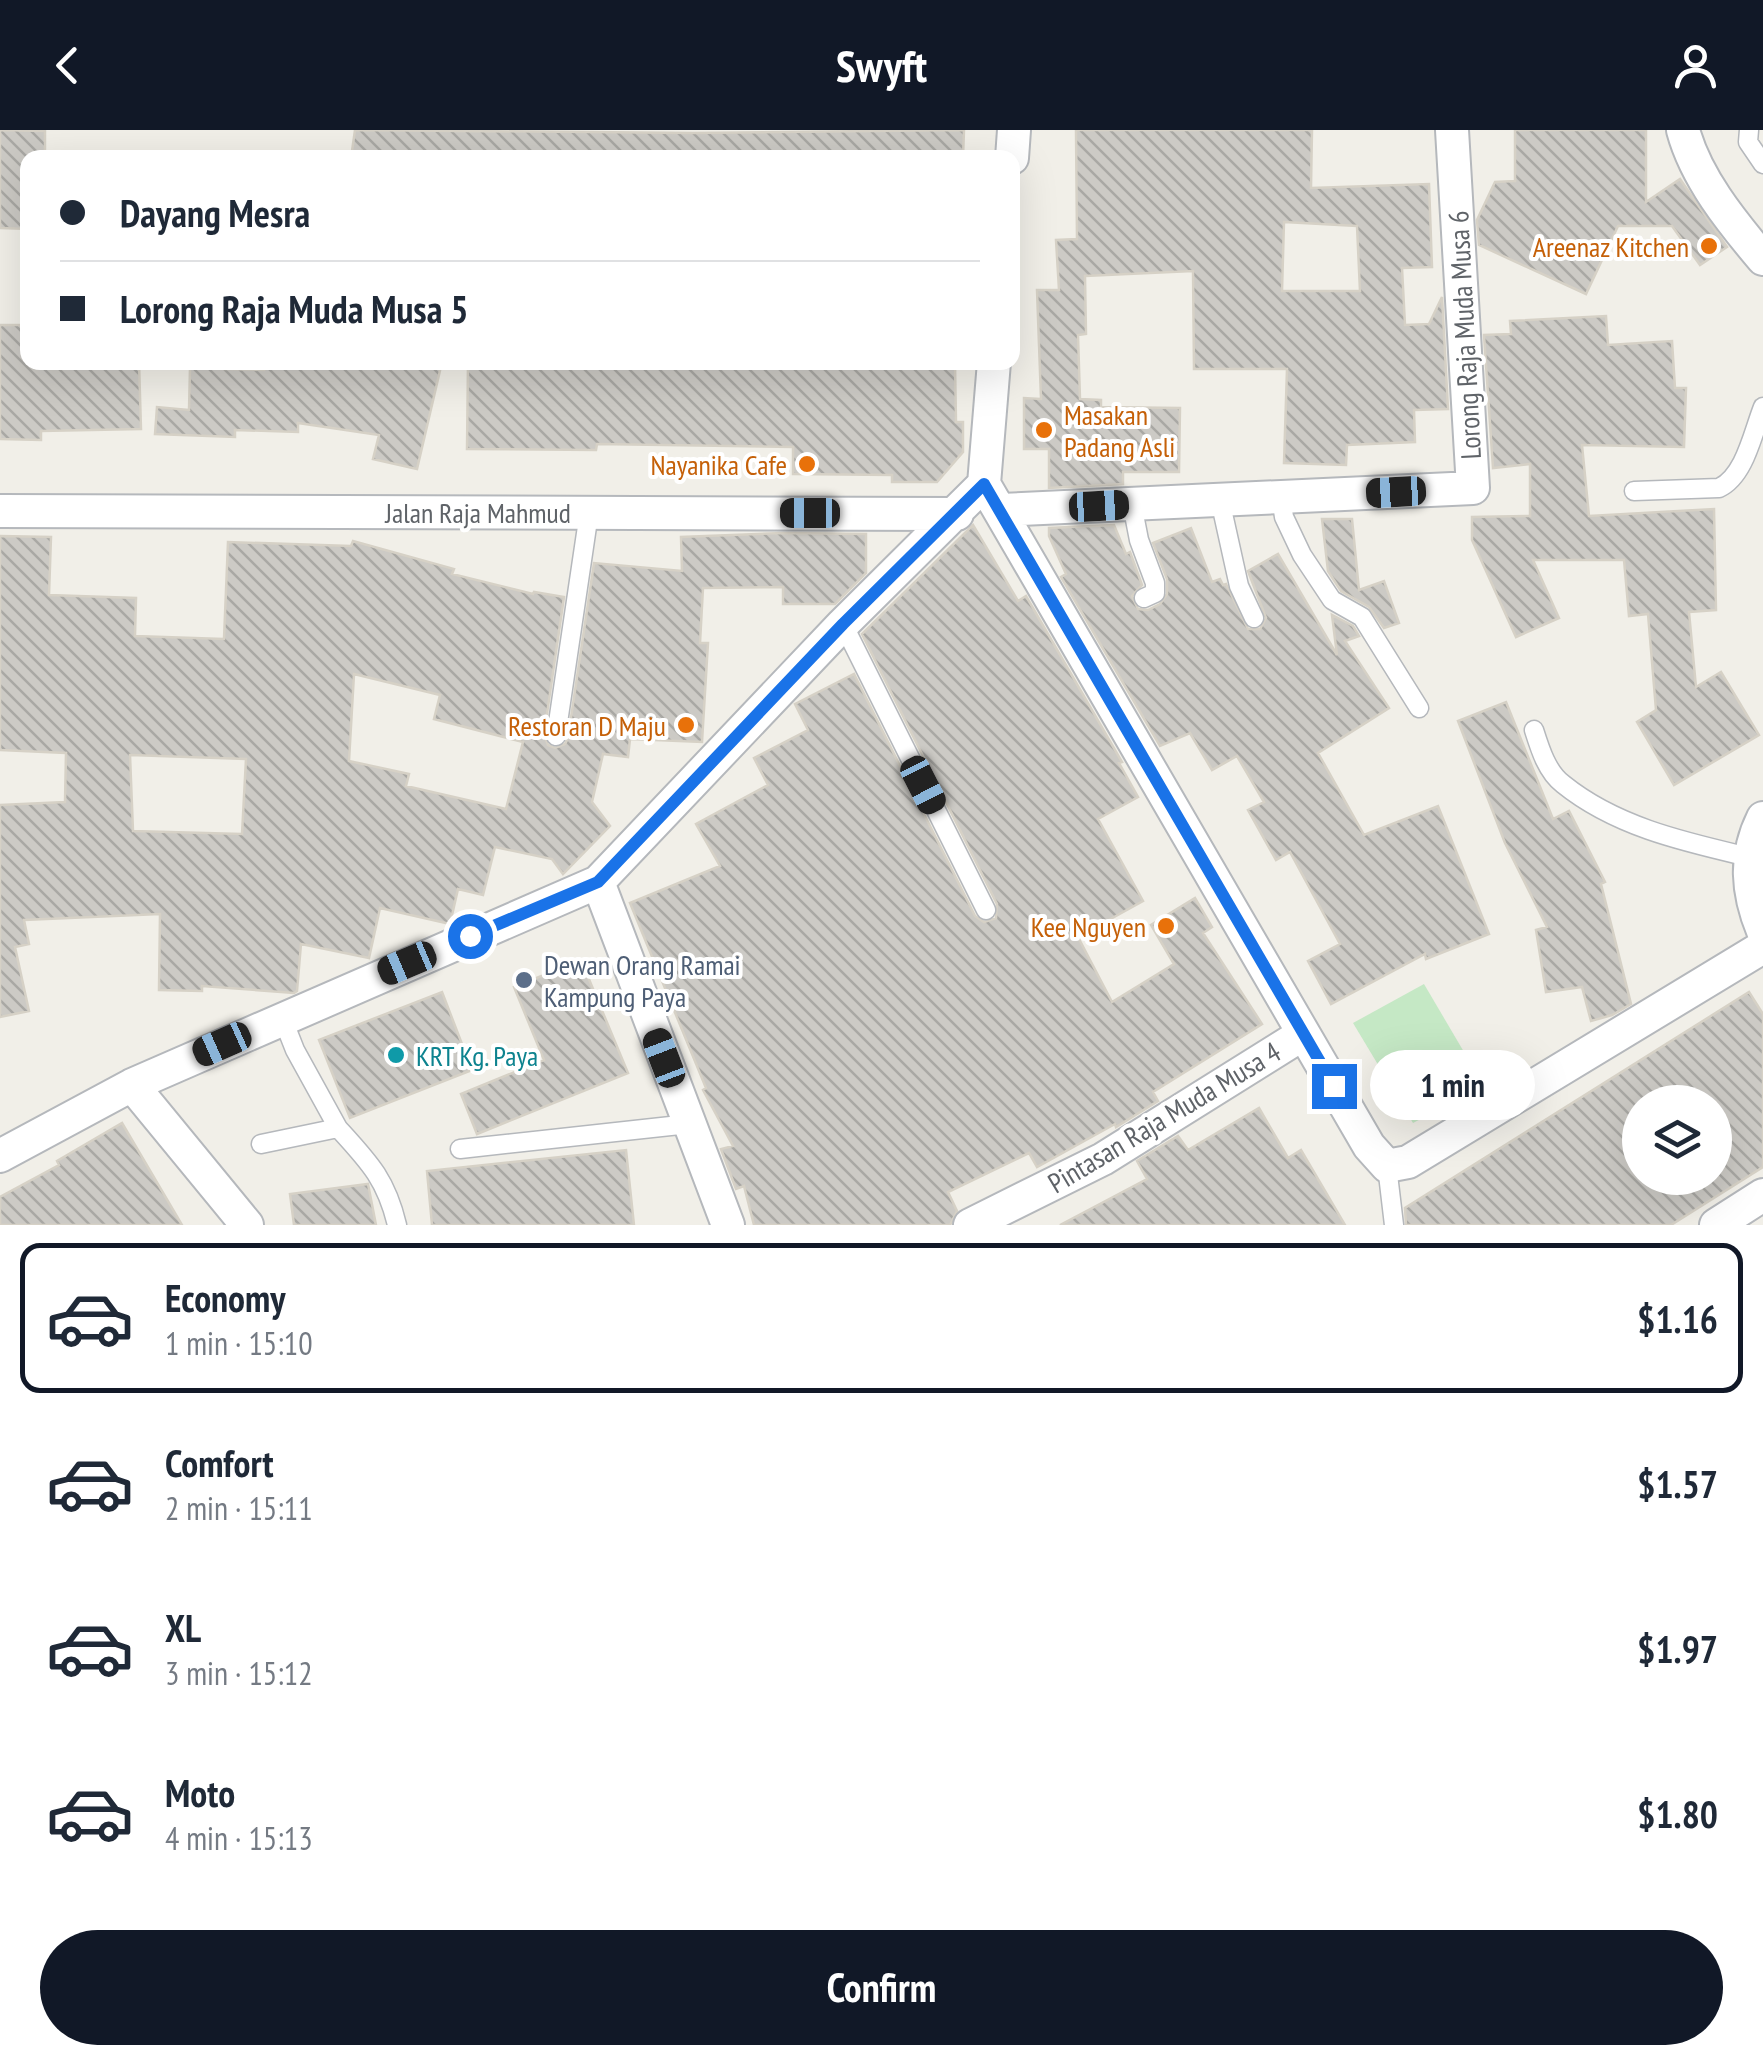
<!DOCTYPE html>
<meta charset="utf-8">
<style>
:root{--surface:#fff;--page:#f2f2f3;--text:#1f2937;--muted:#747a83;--line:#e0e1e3;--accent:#111827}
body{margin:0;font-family:"PT Sans Narrow",sans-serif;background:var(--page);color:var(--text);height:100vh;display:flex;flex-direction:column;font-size:38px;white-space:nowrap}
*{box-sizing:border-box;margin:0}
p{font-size:32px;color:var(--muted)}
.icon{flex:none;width:55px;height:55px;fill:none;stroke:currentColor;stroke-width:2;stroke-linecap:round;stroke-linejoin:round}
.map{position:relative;height:1095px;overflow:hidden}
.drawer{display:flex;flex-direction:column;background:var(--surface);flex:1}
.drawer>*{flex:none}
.guide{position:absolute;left:20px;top:20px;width:1000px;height:220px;border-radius:20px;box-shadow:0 10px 40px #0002;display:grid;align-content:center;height:220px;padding:0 40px;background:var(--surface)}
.controls{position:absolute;left:1622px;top:955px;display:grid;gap:20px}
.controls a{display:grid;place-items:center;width:110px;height:110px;border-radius:50%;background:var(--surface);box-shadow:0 10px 40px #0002;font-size:50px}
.end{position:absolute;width:45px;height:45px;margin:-22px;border:12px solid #1a73e8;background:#fff;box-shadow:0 0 0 5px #fff}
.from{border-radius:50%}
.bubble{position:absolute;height:70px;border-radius:35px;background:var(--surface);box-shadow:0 10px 40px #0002;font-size:32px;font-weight:700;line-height:70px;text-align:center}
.car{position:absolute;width:30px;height:60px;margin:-30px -15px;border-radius:12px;box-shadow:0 0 8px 2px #0007;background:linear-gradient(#222 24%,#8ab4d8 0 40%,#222 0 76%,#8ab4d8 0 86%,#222 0)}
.guide b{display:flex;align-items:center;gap:35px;height:95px;font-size:38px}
.guide b+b{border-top:2px solid var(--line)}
.guide i{width:25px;height:25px;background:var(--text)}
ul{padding:18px 0 0;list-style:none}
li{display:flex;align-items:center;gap:30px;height:150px;margin:0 20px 15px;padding:0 20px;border:5px solid transparent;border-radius:20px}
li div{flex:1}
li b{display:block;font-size:38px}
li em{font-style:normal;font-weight:700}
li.selected{border-color:var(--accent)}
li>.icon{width:90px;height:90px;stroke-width:1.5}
.cta{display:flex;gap:20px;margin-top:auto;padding:20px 40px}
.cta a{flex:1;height:115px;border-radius:60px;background:var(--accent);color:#fff;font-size:40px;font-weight:700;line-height:115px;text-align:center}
header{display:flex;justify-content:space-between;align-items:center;height:130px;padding:0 40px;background:var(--accent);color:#fff;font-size:45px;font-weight:700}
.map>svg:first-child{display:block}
.green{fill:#c5e8c5}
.building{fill:url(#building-back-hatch);stroke:#d6d1c6;stroke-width:2.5;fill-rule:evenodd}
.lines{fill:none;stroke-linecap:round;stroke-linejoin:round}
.service-casing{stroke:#b5b8bc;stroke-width:21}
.minor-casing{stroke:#b5b8bc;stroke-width:36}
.service{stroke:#fff;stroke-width:18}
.minor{stroke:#fff;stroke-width:32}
.route{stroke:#1a73e8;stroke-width:12}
.food-dot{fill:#e8710a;stroke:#fff;stroke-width:4}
.service-dot{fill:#5c6f8a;stroke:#fff;stroke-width:4}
.culture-dot{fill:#0f9aa8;stroke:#fff;stroke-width:4}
.labels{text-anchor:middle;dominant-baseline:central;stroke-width:8;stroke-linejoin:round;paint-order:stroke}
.food-label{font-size:28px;fill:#c56008;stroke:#fff;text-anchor:end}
.street-label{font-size:28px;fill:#5f6368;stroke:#fff}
.service-label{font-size:28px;fill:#4e5e75;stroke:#fff;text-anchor:start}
.culture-label{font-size:28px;fill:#0d838f;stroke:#fff;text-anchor:start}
</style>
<header><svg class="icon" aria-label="back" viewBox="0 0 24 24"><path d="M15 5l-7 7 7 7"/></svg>Swyft<svg class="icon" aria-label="person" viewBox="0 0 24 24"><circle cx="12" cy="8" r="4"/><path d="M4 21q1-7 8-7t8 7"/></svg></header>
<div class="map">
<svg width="1763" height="1095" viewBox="0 0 1763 1095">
<defs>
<pattern id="building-back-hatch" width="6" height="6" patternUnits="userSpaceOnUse" patternTransform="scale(2.5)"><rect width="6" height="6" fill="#cccac5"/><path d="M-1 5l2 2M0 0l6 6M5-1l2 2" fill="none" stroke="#a9a8a4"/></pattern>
</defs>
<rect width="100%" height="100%" fill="#f1efe8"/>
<path class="green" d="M1424,854L1484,956L1413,993L1353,893Z"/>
<path class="building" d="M0,0L45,1V28H28V99L0,98Z
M355,0L693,3L964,0L963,28H351Z
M1076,0H1312L1311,58L1429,54L1432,137L1402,138L1405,195L1429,194L1442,167L1448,279L1414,280L1415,312L1347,315L1346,335L1284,333L1287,239H1194L1193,141L1085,146L1086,204L1078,205L1080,269L1101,270V277L1180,278L1179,342H1123V354L1049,358V319H1024V268L1041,269L1037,160H1059L1056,110L1077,109ZM1284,92L1357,96L1360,161H1282Z
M1515,0H1646V72L1680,49L1727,117L1700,135L1672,96H1618L1586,164L1479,115L1477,90L1495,52L1515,51Z
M1606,186L1608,215L1672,211L1675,258H1686L1684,317L1582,315L1589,386L1714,379L1716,480L1689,482L1696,557L1721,542L1759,605L1674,655L1637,592L1656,580L1648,484L1629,486L1624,430H1533L1559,488L1516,507L1472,410V387L1530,386V334L1493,338L1484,205L1511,204L1510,191Z
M0,195H28V232H139L141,299L41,301V310L0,309Z
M264,232H442L417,339L373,329L379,305L298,293V302L235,300V307L155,304L157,277L189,280L190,238L264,240Z
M468,232H955L956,292H963V322L937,352H892V345L793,344V317L597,314L596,320L467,319Z
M1322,389H1352L1359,460L1384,451L1399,493L1384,498L1369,477L1341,461L1328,441Z
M973,395L1018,471L1026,466L1122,632L1119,633L1138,667L1098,689L1143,771L1078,807L1112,872L1174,834L1151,795L1195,768L1212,797L1203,803L1262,894L1153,962L1158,971L1116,997L1115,994L1037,1037L1029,1023L948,1062L957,1081L950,1095H754L744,1056L736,1059L721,1019L733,1016L703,960L706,958L630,773L720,736L696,694L768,655L754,628L808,600L795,574L854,544L975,786L984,792L996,788L997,774L862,504Z
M1114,395L1126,424L1130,422L1142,455L1132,466L1138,479L1148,480L1160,474L1167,464V449L1153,413L1191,398L1212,452L1220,449L1223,455L1226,454L1248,499H1260L1266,488L1248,441L1278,424L1337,525L1332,485L1353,496L1359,506L1345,511L1389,578L1318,623L1364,705L1438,676L1489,804L1426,829L1425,824L1331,874L1308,831L1340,814L1290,722L1276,730L1248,680L1264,672L1237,626L1212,640L1190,603L1160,616L1061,447L1066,444L1049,406V398Z
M783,403L866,404V443L835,474H783V457L703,458L700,513H708L702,612L630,609L628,627L603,624L592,672L610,696L563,744L552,729L495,717L483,765L458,759L450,794L380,778L369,828L301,814L297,861L294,863L202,856V861L159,860L160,784L24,790L29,814L15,817L29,881L0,887V675L65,672L66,623L0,620V406L51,407L49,465L136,468L135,506L224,509L228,412L351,416L353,411L454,439L452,444L533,464L534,462L564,467L544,604L548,615L555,618L565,614L568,608L594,433L682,441L681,407ZM354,544L440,565L434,589L523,612L506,679L406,656L409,644L349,631ZM130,625L246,629L242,704L133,701Z
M1506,572L1553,689L1569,681L1605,752L1601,754L1631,874L1612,885L1591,891L1582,857L1546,862L1536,800L1547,797L1505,713L1458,591Z
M581,830L628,943L477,1004L461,964L544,930L514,857Z
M442,862L472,940L350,988L319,910Z
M1749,862L1763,884V1037L1671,1095H1406L1405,1078ZM1640,972H1715V1048H1640Z
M1259,978L1288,1028L1301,1020L1345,1095H1060L1147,1049L1137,1031L1178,1006L1188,1020Z
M122,993L182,1095H0V1067L59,1035L57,1031Z
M626,1020L634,1095H432L427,1041Z
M368,1054L376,1095H294L290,1064Z"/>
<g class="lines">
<defs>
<path id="service" d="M1749,0L1748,12L1763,34
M1634,361L1719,358C1745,346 1753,302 1763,277
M1281,367L1284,387L1302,425L1332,470L1362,487L1419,578
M1220,370L1239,456L1254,488
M1132,374L1139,410L1155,453V463L1144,468
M843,494L986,780
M1534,600C1540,619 1547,642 1563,654C1616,697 1685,712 1749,727
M556,606L589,383
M282,887L295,920L338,998
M261,1014L338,998C369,1032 386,1049 397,1095
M460,1019L689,994
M1387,1036L1394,1095"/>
<path id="minor" d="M1683,0C1696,48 1731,91 1763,129
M1012,28L1014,0
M984,354L1369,1016L1387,1036L1408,1032L1763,817
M1001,380L1473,358L1452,0
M0,381L957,384
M1763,688C1744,726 1747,762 1763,801
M598,752L728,1095
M132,955L247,1095
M0,1026L132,955L598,752L843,494L984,354L994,232
M970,1095L1103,1029L1303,904
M1716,1095L1763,1065"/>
</defs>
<use href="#service" class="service-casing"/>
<use href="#minor" class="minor-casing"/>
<use href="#service" class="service"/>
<use href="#minor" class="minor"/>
</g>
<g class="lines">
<path class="route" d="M470,806L598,752L843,494L984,354L1334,956"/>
</g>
<g class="food-dot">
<circle cx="1709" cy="116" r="10"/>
<circle cx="1044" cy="300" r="10"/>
<circle cx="807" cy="334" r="10"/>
<circle cx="686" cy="595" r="10"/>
<circle cx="1166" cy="796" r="10"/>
</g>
<circle class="service-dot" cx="524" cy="850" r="10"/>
<circle class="culture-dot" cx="396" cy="925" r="10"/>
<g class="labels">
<g class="food-label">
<text x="1689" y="116">Areenaz Kitchen</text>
<text x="1064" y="284" text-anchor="start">Masakan<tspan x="1064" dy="32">Padang Asli</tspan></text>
<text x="787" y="334">Nayanika Cafe</text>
<text x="666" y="595">Restoran D Maju</text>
<text x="1146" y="796">Kee Nguyen</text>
</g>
<g class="street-label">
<text transform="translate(1464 205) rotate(-93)">Lorong Raja Muda Musa 6</text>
<text x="478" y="382">Jalan Raja Mahmud</text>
<text transform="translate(1164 987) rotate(-31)">Pintasan Raja Muda Musa 4</text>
</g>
<g class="service-label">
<text x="544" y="834">Dewan Orang Ramai<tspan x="544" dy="32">Kampung Paya</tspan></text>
</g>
<g class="culture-label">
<text x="416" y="925">KRT Kg. Paya</text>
</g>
</g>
</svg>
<div class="controls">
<a><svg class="icon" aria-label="layers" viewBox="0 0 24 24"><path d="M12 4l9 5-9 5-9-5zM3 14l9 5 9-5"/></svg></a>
</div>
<i class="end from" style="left:470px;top:806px"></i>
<i class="end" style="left:1334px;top:956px"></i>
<div class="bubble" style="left:1370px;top:920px;width:165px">1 min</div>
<i class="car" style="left:1396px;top:362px;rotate:267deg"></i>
<i class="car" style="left:1099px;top:376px;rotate:87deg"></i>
<i class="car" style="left:810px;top:383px;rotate:270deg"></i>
<i class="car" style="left:923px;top:655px;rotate:153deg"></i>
<i class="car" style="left:407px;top:833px;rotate:247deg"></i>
<i class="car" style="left:222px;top:914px;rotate:246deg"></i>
<i class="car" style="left:664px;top:928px;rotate:339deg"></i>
<div class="guide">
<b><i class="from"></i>Dayang Mesra</b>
<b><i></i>Lorong Raja Muda Musa 5</b>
</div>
</div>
<section class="drawer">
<ul>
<li class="selected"><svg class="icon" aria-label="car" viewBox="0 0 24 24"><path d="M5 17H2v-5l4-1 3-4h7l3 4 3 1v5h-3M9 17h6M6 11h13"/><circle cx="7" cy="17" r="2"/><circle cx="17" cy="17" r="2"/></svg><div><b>Economy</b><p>1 min · 15:10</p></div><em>$1.16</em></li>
<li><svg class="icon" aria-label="car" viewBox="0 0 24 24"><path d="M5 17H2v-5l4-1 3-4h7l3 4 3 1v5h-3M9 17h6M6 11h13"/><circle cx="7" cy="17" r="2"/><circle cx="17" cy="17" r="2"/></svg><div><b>Comfort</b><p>2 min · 15:11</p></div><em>$1.57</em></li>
<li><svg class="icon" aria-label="car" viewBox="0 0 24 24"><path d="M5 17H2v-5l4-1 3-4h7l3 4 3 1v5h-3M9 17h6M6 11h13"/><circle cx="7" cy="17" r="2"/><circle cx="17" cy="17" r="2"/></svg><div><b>XL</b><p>3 min · 15:12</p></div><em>$1.97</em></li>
<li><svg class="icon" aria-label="car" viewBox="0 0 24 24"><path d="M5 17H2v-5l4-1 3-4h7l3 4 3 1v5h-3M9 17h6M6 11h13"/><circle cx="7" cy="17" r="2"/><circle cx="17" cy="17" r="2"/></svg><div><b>Moto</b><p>4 min · 15:13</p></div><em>$1.80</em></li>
</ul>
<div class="cta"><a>Confirm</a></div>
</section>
